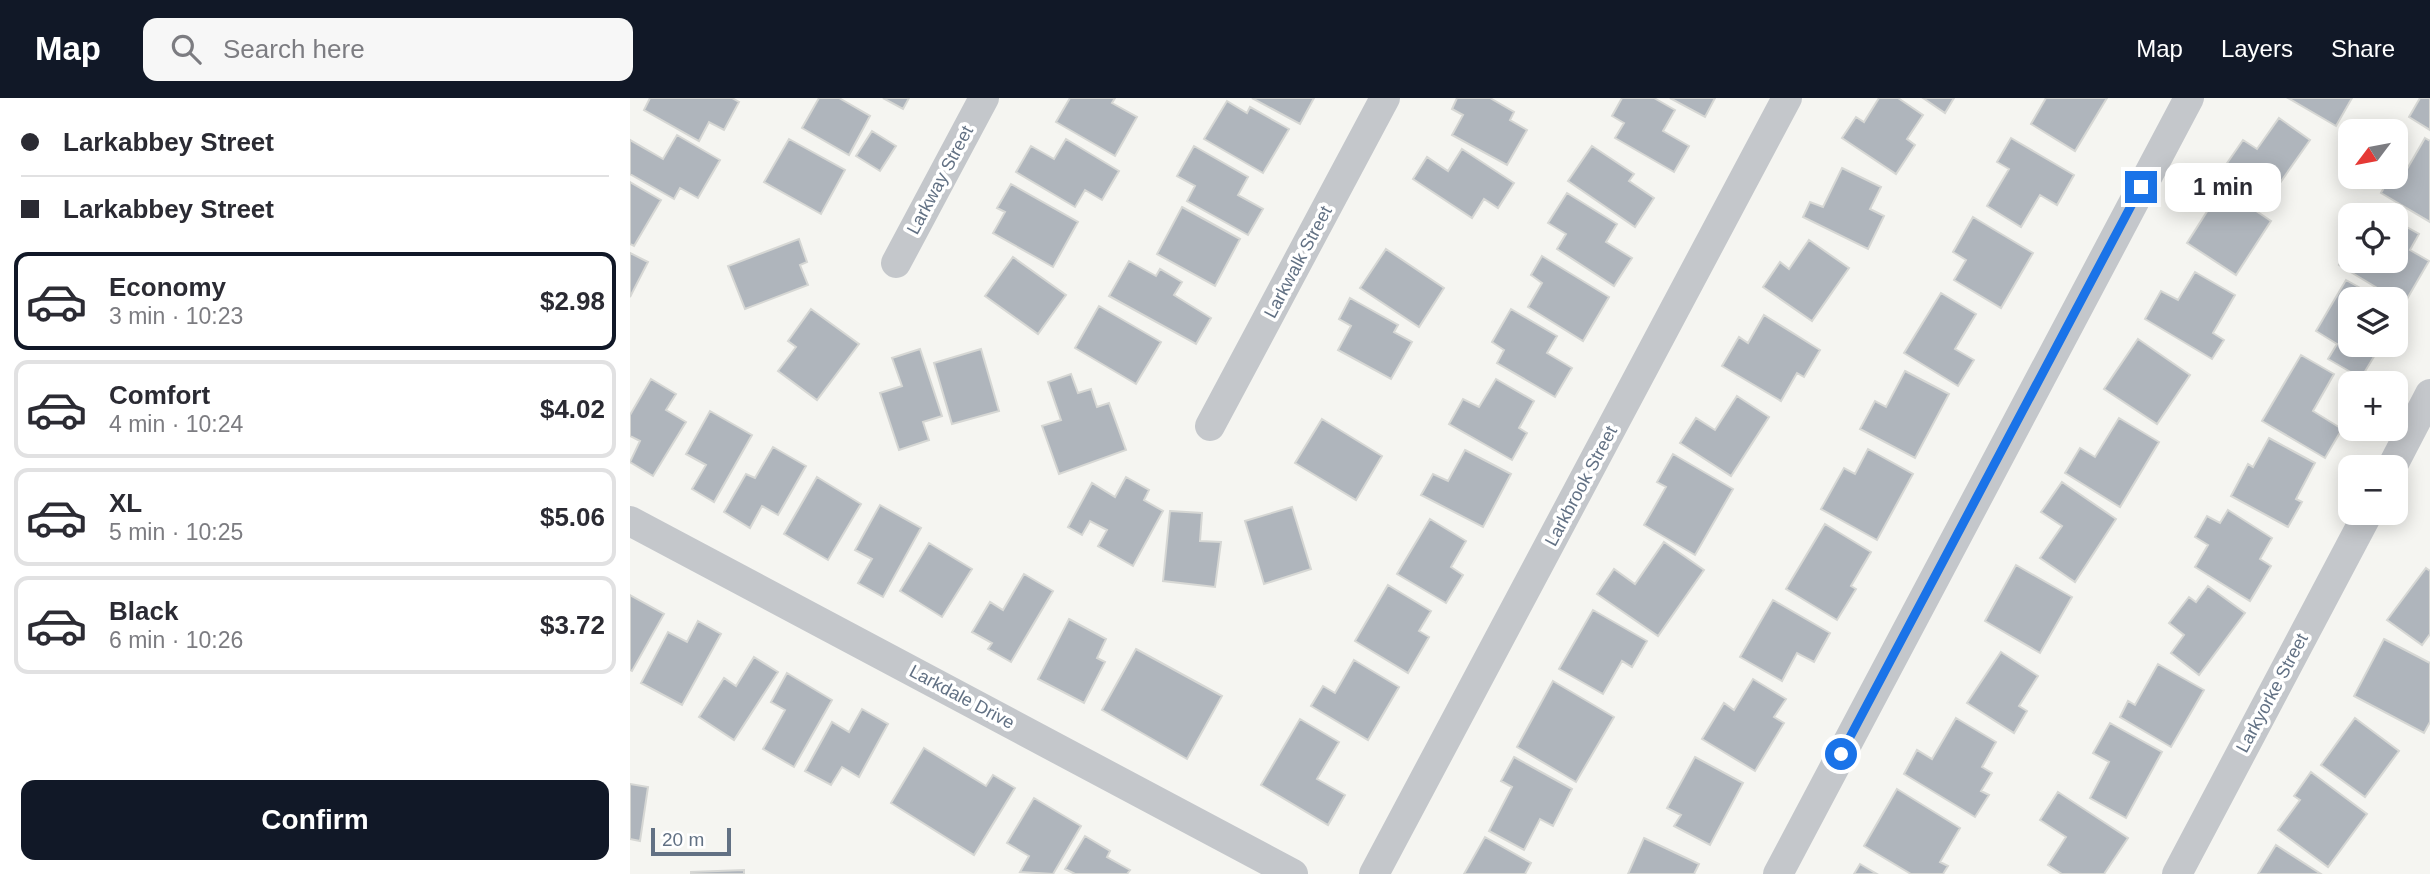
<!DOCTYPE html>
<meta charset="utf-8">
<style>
:root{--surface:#fff;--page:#f7f7f7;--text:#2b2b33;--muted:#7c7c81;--line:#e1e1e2;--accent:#111827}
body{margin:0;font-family:Helvetica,sans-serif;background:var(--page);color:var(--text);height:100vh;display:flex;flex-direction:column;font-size:26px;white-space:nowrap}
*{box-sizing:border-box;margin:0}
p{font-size:23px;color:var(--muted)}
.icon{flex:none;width:38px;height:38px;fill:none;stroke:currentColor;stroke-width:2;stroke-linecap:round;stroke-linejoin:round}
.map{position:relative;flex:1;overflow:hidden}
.drawer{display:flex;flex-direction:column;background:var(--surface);width:630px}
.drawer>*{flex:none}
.guide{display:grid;align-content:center;height:154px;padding:0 21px;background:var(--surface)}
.needle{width:46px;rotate:238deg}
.buttons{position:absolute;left:1708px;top:21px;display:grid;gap:14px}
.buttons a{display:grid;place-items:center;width:70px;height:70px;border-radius:14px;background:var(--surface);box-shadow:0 4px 18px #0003;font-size:35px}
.scale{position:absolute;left:21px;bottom:18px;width:80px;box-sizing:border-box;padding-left:7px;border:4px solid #627184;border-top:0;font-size:19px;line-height:24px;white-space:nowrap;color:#627184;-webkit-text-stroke:5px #fff;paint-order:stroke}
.end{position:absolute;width:32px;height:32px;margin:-16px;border:9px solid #1a73e8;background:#fff;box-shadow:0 0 0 4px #fff}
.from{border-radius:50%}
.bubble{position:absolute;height:49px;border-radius:14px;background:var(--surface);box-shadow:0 4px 18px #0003;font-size:23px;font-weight:700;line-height:49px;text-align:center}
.guide b{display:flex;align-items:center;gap:24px;height:66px;font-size:26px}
.guide b+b{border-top:2px solid var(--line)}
.guide i{width:18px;height:18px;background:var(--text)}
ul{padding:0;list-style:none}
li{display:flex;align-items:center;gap:21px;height:98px;margin:0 14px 10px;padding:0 7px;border:4px solid var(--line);border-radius:14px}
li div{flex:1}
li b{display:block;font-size:26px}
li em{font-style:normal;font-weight:700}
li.active{border-color:var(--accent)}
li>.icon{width:63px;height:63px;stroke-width:1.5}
.action{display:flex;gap:14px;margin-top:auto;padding:14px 21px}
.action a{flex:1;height:80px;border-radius:14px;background:var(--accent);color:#fff;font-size:28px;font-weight:700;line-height:80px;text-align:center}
header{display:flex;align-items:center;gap:42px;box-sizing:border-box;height:98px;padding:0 35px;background:var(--accent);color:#fff}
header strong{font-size:33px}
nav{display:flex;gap:38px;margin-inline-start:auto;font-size:24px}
.search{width:490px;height:63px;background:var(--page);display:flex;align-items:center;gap:18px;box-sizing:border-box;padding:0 24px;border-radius:14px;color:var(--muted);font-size:26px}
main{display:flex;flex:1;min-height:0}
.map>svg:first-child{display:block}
.building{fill:#afb5bc;stroke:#d6d7d4;stroke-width:2}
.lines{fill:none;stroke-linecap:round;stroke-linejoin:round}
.street{stroke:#c4c7cb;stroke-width:30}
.route{stroke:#1a73e8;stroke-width:9}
.labels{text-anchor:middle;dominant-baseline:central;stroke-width:7;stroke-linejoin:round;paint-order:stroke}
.street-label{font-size:18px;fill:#627184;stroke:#fff}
</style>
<header>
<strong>Map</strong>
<div class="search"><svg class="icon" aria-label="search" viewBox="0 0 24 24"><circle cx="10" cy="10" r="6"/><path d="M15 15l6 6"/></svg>Search here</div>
<nav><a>Map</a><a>Layers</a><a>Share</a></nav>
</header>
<main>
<section class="drawer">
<div class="guide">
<b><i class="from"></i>Larkabbey Street</b>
<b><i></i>Larkabbey Street</b>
</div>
<ul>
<li class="active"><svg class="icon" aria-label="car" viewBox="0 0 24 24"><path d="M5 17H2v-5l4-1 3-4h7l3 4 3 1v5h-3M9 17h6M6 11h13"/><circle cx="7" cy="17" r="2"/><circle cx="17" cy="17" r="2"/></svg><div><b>Economy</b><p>3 min · 10:23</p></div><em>$2.98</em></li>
<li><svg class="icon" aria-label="car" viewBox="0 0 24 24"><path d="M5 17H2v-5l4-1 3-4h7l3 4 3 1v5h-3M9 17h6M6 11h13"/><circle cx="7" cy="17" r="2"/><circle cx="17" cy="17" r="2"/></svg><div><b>Comfort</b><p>4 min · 10:24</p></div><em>$4.02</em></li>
<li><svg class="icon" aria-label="car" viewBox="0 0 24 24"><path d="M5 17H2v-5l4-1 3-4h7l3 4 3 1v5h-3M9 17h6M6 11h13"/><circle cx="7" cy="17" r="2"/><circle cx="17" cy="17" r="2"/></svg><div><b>XL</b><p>5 min · 10:25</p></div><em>$5.06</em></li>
<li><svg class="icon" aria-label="car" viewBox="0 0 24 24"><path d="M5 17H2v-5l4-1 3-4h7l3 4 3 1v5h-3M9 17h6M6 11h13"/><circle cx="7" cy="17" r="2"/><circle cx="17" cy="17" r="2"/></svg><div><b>Black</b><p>6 min · 10:26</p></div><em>$3.72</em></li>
</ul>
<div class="action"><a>Confirm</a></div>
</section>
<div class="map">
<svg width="1800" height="776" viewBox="0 0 1800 776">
<rect width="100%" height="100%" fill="#f5f5f1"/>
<path class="building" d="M20,0H102L109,4L94,32L79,24L69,43L14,12Z
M189,0H209L240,18L219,57L172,30Z
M253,0H279L273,11Z
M440,0H485L482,5L507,19L485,58L426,24Z
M622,0H684L670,26Z
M827,0H860L884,14L880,22L897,32L877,67L822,37L833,17L822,11Z
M992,0H1024L1045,12L1033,33L1059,48L1044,74L985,40L994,25L982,18Z
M1040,0H1085L1075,19Z
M1249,0H1268L1293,17L1277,41L1285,47L1266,76L1212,40L1226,19L1234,24Z
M1293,0H1324L1315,15Z
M1416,0H1477L1445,53L1401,26Z
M1658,0H1722L1706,28Z
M1790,0H1800V32L1779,19Z
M597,3L617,15L620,9L659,31L633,75L574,41Z
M1649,20L1680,42L1638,102L1593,71L1613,42L1627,51Z
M242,33L266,48L250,73L226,58Z
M47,37L90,62L68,100L50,90L44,101L0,76V42L33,61Z
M1381,40L1444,77L1427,107L1410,97L1391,129L1357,108L1379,71L1367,64Z
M1795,40L1800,43V124L1751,95L1760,79H1766V74L1773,78Z
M159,41L215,72L191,116L134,84Z
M436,41L489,73L472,102L455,92L445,109L386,74L401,48L424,61Z
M564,48L618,79L608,97L633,111L618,137L557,103L565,88L547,78Z
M962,48L1004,76L999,83L1024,100L1005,129L938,83Z
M832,51L884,85L868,110L854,101L842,120L783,81L797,59L818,73Z
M1212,70L1251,89L1240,111L1254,118L1238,151L1173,119L1180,104L1193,109Z
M0,84L31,102L4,148L0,146Z
M381,86L448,124L423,169L363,135L375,114L367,110Z
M1592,90L1641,123L1606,177L1557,145Z
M937,95L987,126L976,144L1002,160L984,188L927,151L936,136L918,125Z
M552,109L610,141L585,188L527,156Z
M1343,119L1403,155L1371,210L1324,182L1336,162L1323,154Z
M1766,123L1789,136L1780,152L1799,163L1774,206L1709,167L1720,147V163H1766Z
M169,141L177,164L170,167L178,187L115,211L98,168Z
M1179,142L1219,170L1182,223L1133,189L1150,164L1159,171Z
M756,151L814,190L789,229L730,190Z
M0,155L18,164L0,199Z
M912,158L979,199L953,243L898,209L912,185L901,177Z
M383,159L436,197L408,236L355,198Z
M499,163L526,178L530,171L552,184L544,197L581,220L566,246L479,198Z
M1565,174L1605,197L1583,235L1594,242L1582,261L1515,221L1531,193L1548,202Z
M1716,182L1750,201H1720V247H1751L1731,280L1698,261L1707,246L1686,233Z
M1311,195L1346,216L1325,251L1344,262L1328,288L1274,255Z
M720,200L768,227L764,234L782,244L761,281L708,252L721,228L709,221Z
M469,208L531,244L506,286L445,250Z
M181,211L229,246L187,302L148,273L166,249L158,243Z
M881,211L927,238L917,255L942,270L925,299L867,265L874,252L862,244Z
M1134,217L1190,252L1174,279L1167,275L1151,303L1092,268L1109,239L1118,245Z
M1508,241L1560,277L1527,326L1474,291Z
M290,251L312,318L293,324L299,342L269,352L250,295L272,288L262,260Z
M351,251L369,313L322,326L304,265Z
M1671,257L1704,276L1683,313L1712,331L1695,360L1632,323Z
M1275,273L1319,296L1285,360L1230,331L1245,303L1256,309Z
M441,276L448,295L461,291L467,309L479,305L496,352L429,376L412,328L431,322L418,284Z
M21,281L46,296L36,312L56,324L23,378L0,364L10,343L0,338V317Z
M866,281L904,303L889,330L897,335L882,362L819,326L833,301L849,309Z
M1107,298L1139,319L1101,378L1050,345L1066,320L1085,332Z
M80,313L122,337L84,404L62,391L76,367L56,356Z
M1489,320L1529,344L1490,409L1435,375L1450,350L1465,359Z
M692,321L752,358L726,402L665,365Z
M1639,340L1685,365L1666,401L1672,404L1658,429L1601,398L1618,366L1623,369Z
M143,349L176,368L148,417L132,408L120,430L94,414L116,376L125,380Z
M1238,351L1283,376L1247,442L1191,411L1214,370L1225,376Z
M835,352L881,376L853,429L791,397L803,376L818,383Z
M1043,356L1103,391L1065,457L1014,427L1036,389L1027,384Z
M187,379L231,406L198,462L154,436Z
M496,379L519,392L514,402L533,413L503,468L468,448L477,432L460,423L452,437L438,429L462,385L485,399Z
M1432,384L1486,421L1445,484L1410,460L1432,428L1411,414Z
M250,407L291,430L253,499L228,485L242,461L225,452Z
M662,409L681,471L634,486L615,423Z
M1598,412L1642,440L1630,461L1641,468L1620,503L1565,469L1578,447L1565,439L1577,418L1590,425Z
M540,413L572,415L570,443L591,444L585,489L533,483Z
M800,421L836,443L821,469L833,477L816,505L767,476Z
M1195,426L1241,454L1221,488L1226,491L1207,522L1156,491Z
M1034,444L1074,472L1028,538L967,496L984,471L1005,486Z
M299,445L342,471L312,519L270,493Z
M1386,467L1442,499L1410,555L1355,523Z
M1796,470L1800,473V536L1792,547L1757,522Z
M394,476L423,493L381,564L358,551L362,545L342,534L360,504L373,512Z
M758,487L801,513L789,533L799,539L778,575L725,543Z
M1578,488L1615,515L1569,577L1541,555L1554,537L1539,525L1559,499L1566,504Z
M0,497L34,516L2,573L0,572Z
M1143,502L1200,535L1184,564L1167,555L1152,583L1110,559Z
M963,512L1017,543L1002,569L992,563L973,596L929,571Z
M439,521L476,541L467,560L475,564L454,605L408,581Z
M68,523L91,536L52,607L11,585L38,534L57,544Z
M1754,541L1800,565V624L1794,635L1724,598Z
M506,551L592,598L557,661L472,612Z
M1371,554L1408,578L1389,608L1397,613L1384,635L1337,605Z
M124,559L148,574L104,642L69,619L94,580L106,588Z
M724,562L769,589L738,642L681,608L693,588L705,595Z
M1528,566L1574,592L1541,649L1490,619L1498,603L1505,607Z
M157,575L202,602L164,669L133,651L155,612L141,604Z
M1123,581L1156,601L1144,619L1154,625L1125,673L1072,641L1094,605L1104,612Z
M923,583L984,619L946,684L887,649Z
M232,611L258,626L229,679L212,669L201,687L175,673L202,624L219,634Z
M1326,620L1366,644L1352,669L1362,675L1351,693L1359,697L1345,719L1274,676L1287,652L1302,661Z
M1725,620L1769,653L1735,699L1691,667Z
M670,621L709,644L687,681L715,697L698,727L631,687Z
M1480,625L1532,654L1496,720L1460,700L1479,664L1463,655Z
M294,650L356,688L363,677L385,690L344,757L261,705Z
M884,659L942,691L923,728L910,721L894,752L859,733L882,689L871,683Z
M1065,659L1113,685L1080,747L1044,728L1051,717L1037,710Z
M1681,674L1737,716L1698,769L1648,732L1670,702L1664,698Z
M0,686L18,689L10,743L0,741Z
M1267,691L1330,730L1310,764L1318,768L1313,776H1281L1234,748Z
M1428,694L1498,740L1474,776H1432L1418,767L1436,739L1410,722Z
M404,700L451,728L423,776L390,774L399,758L377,745Z
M455,738L480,753L477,759L500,772L497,776H445L435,771Z
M855,739L901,765L895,776H834Z
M1014,740L1069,766L1064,776H998Z
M1646,747L1691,776H1628Z
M1230,766L1247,776H1224Z
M114,772V776H61V774Z"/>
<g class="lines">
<path class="street" d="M266,165L354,0
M580,328L755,0
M1762,369L1800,296
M0,423L663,776
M744,776L1157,0
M1148,776L1559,0
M1547,776L1738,415"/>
</g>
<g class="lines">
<path class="route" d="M1211,656L1511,89"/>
</g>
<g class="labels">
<g class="street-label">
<text transform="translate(310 82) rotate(-62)">Larkway Street</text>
<text transform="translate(668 164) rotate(-62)">Larkwalk Street</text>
<text transform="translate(951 388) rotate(-62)">Larkbrook Street</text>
<text transform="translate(1642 595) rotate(-62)">Larkyorke Street</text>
<text transform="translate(332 599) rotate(28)">Larkdale Drive</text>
</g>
</g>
</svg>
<div class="buttons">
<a><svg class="needle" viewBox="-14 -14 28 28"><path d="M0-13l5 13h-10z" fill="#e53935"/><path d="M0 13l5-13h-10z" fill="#7c7c81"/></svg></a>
<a><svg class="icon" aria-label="locate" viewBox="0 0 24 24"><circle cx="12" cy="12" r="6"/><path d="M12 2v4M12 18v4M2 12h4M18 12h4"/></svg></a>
<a><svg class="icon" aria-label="layers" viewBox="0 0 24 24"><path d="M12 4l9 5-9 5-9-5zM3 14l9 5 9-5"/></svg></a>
<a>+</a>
<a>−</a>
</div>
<div class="scale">20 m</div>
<i class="end from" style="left:1211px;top:656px"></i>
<i class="end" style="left:1511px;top:89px"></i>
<div class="bubble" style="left:1535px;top:65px;width:116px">1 min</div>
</div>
</main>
